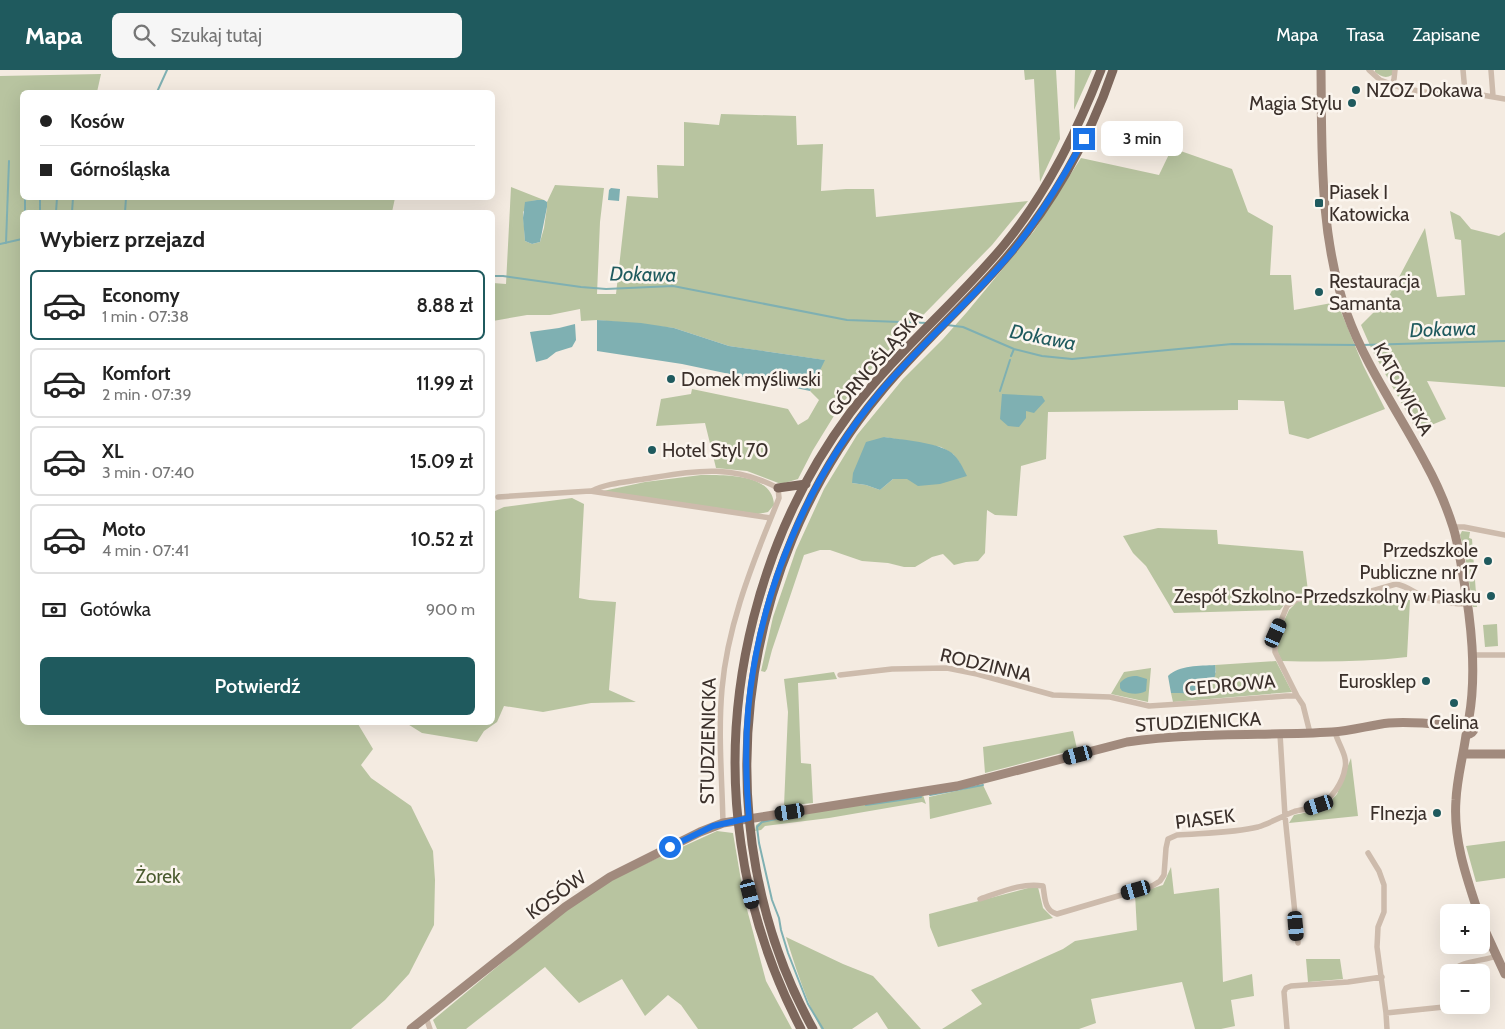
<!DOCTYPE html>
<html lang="pl">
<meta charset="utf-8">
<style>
:root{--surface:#fff;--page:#f6f6f6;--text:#222;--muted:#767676;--line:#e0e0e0;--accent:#1f5a5e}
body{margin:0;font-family:Cabin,sans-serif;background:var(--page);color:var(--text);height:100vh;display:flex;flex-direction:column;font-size:19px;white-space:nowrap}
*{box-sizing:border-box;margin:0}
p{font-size:16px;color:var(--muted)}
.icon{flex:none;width:28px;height:28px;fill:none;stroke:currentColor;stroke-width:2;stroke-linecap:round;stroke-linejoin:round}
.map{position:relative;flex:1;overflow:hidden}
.sheet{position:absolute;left:20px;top:140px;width:475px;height:515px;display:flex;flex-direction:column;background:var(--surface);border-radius:8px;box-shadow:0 5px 20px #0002}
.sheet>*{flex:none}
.hud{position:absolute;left:20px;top:20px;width:475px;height:110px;border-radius:8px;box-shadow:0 5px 20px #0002;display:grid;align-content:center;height:110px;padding:0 20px;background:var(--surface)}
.buttons{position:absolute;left:1440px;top:834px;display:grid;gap:10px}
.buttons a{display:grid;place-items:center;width:50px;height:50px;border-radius:8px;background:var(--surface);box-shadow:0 5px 20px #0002;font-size:25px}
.end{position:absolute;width:22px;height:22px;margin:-11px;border:6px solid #1a73e8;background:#fff;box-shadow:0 0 0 2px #fff}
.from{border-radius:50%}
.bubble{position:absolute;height:35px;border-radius:8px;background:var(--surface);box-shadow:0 5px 20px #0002;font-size:16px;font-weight:600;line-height:35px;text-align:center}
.car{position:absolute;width:15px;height:30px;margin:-15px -8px;border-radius:6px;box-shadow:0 0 4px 1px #0007;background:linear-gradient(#222 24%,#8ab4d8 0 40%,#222 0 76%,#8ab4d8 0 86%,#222 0)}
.hud b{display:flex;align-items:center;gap:18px;height:48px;font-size:19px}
.hud b+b{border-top:1px solid var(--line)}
.hud i{width:12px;height:12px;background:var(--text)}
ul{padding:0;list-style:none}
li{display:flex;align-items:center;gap:15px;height:70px;margin:0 10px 8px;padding:0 10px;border:2px solid var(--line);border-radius:8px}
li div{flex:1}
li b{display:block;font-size:19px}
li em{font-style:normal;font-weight:600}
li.selected{border-color:var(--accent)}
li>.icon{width:45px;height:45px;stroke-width:1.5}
h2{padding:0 20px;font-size:22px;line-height:60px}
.pay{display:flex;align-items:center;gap:12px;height:55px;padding:0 20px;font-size:19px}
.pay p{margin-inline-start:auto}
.primary-button{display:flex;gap:10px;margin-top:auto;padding:10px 20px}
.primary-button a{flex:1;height:58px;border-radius:8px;background:var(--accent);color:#fff;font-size:20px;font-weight:600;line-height:58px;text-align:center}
header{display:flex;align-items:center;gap:30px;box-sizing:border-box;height:70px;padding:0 25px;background:var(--accent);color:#fff}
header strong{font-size:24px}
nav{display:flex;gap:28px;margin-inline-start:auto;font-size:18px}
.search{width:350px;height:45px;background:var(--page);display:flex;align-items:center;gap:12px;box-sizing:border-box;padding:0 18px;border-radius:8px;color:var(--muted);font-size:19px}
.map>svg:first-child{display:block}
.green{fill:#b8c4a0;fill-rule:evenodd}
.water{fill:#7fb0b2}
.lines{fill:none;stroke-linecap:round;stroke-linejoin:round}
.stream{stroke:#7fb0b2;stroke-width:2}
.street{stroke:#cdbbac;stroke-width:5.5}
.secondary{stroke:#a18a7d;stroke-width:9}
.primary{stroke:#7d675c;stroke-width:9}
.route{stroke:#1a73e8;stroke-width:6}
.poi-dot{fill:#1f5a5e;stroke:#fbf5ee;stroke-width:2}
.labels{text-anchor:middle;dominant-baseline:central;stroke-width:5;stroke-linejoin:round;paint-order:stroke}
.poi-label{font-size:19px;fill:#3b302b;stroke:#fbf5ee;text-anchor:start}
.street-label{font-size:19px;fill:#3b302b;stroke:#fbf5ee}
.park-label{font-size:19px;fill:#4a5a2e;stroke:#fbf5ee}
.water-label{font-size:20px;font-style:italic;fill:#1f5a5e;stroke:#fbf5ee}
</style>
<header>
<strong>Mapa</strong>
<div class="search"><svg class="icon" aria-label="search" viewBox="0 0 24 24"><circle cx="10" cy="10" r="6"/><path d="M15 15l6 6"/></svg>Szukaj tutaj</div>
<nav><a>Mapa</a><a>Trasa</a><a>Zapisane</a></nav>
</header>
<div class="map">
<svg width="1505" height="959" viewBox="0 0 1505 959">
<rect width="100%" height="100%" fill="#f4ebe1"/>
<path class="green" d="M1024,0H1056L1060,69L1040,112L1034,9L1025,10Z
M1075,0H1092L1074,40Z
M1375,0H1394L1392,5C1385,9 1381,6 1375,2Z
M101,4L97,22H22V128H395L392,142H22V652H356L358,654L373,679L361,695L371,708L411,736L433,781L435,810L434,855L409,904L385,930L351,959H0V6Z
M721,44L796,46L797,75L823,74L821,121L846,119H874L876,147L1028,131L992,175L878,291L840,336L813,380L798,409L781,414L747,401L716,398L705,353L656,356L661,329L691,324L692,319L788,339L798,355L808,349L819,330L810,321L824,290L729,276L674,258L597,250L581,251L580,239L550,245H527L493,251V213L506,214L511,117L544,130L531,131L523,142L525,171L532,174L540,172L544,158L547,137V132L555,115L604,118L600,152L597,224H616L627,126L658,128L657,95L684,96V52L719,55Z
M1172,78L1232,99L1248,142L1273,156L1270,205H1291L1294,240L1337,232L1363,295L1385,339L1308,369L1289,364L1284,331L1238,330V340L1048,342L1046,389L1021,396L1017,446L995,445L987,440L985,483L978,491L966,492L954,495L943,484L932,487L915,497H904L888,493L862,491L830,480H820L804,485L772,580L767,599L765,602L761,601L773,547L796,480L824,419L857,365L903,309L943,269L967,242L1034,161L1081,88L1159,105ZM884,367L941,377L953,384L960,393L907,409H893L880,420L866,415L852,413Z
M1450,141L1460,146L1471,159L1499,166L1505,162V317L1427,311L1446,349L1417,361L1372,280L1361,255L1388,228L1425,158L1437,227L1465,225L1461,170L1455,169Z
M701,405C724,405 773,403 774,435L768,442L758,444L603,421L645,412Z
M572,428L584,434L579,528L589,530L616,532L609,620L636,632L591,633L543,642L504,636L497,652L484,661L477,672L422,663L406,653L492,652L493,442L504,437Z
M1158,458L1217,460L1218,474L1303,481L1308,521L1288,530L1280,540L1174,543L1146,496L1133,483L1123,466Z
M1462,461L1470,462L1469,468L1472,469L1477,537H1473L1464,480L1460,465Z
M1376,522L1375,527L1410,530L1407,587C1365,592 1323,592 1282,591L1277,581L1278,564L1289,540L1297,532L1313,529L1353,531Z
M1497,554L1498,576L1485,577L1483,555Z
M1276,591L1292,622L1173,632L1171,623H1197L1216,602L1215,595Z
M1151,598L1148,632L1111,624L1124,602Z
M834,602L837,609L798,613L801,693L811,694L813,733L784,736L788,642L784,609Z
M1073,661L1077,679L985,703L983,677Z
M1351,688L1358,746L1289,753L1294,745L1323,739L1337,724Z
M983,715L992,734L930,749L929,727Z
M923,725L926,734L922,732L829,748L765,756L761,760L755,761L756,755L763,750Z
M717,761L733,763L744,828L766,911L792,959H698L681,935L668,925L645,946L622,909L579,933L545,897L466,959H437L433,950L592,818Z
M1505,771V808L1476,812L1466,776Z
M1171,797L1174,824L1219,818L1223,912L1252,904L1254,926L1231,930L1235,956L1221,959H1195L1182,912L1091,929L1096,953L1079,959H942L982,934L971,920L1063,879L1075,871L1137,860L1135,824L1163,815Z
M1038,817L1043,838L1053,848L938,877L930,857L929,844L1028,818Z
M786,867L843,894L873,906L921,959H888L877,942L852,959H821C806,930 796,899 786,867Z
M1306,889H1340L1343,909L1308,912Z"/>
<path class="water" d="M611,118L620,119L619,131L608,130L609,120Z
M537,130H544L547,132V137L540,172L532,174L525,171L523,148L525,132Z
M597,250L641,253L674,258L729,276L825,290L810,321L682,294L597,281Z
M575,254L576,270L572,277L556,282L547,289L536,292L530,262L559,258Z
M1002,324L1042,326L1045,331L1034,343L1026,341V348L1019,357L1008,356L1000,349Z
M884,367C903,370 937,372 952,383C959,389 963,398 967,406L940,414L918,416L907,409H893L880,420L866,415L852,413L853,403L866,372Z
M1215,595C1218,608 1210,620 1196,623C1189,624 1179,623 1171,623L1168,606C1179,595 1200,596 1215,595Z
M1137,606L1147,609L1146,621C1139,625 1130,624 1122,621L1120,618V613C1125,607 1130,606 1137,606Z"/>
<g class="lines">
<path class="stream" d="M157,22L167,0
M25,142V128
M40,142V128
M56,142L57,128
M72,142L73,128
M125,142L126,128
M6,173L9,91
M0,174L22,169
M492,206H503L581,217L606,219L673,216L847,250L927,253
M947,255L963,257L1014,279L1042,286L1072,289L1232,274L1358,275
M1362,275L1505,271
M1011,286L1014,279
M1000,321L1010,290
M930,725L983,715
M866,735L921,727
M781,748L762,752L757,757L759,773L772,830L779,848L781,860L788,883L808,934L823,959"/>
<path class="street" d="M1369,0L1380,10L1402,18L1430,23L1465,22L1505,29
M1463,0L1465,22
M1491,0L1493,26
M1392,15L1394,9L1395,0
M592,421C607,413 627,412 644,409C695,401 731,393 778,418L779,428L771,448
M498,427L590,421L771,448C749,502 727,560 722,619C718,664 722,708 723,753
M1453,457H1464L1505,465
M1472,585H1505
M840,605L892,599L947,598L977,604L1053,625L1110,627L1149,636L1195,633L1286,626H1297L1303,635L1310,663
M1297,626L1275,582L1276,563L1287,536L1298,529L1312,526L1351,527L1396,514C1407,516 1415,523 1425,527C1438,531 1454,534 1468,534
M1280,664L1285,746L1298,873
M1368,783L1379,801L1384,815V842L1378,857L1377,877L1386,943
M980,829C999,823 1022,812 1043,816C1045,827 1044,841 1057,844L1152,816L1160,811L1164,805L1166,778L1168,769L1177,765C1202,763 1234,763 1258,757C1270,753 1281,747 1293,742C1302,739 1311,739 1319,735C1332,729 1343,712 1345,698C1348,686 1338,674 1335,662
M1451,902C1460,891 1483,891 1497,886
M426,947L430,959
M1287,959L1284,922L1286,918L1291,916L1348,912L1382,907
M1387,959L1386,943L1444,937L1449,933"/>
<path class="secondary" d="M1321,0C1322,81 1319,166 1347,244C1366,297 1400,344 1426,394C1437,414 1446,435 1453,457C1458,472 1460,489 1463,505C1471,551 1477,602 1469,648
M1466,665C1463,687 1457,708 1456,730C1453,769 1466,806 1478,842
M1466,665C1476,663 1477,654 1469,648
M1464,684H1505
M1481,852L1505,904
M411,959L565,837L610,807L700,762L723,753L957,716L1127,672C1195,662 1264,666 1332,662C1352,661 1370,655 1389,653C1412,651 1435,654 1458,656"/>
<path class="primary" d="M778,418L806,414
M801,959C771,901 750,839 741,774C719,625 760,464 850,343C896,282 956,233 1004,175C1047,123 1077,62 1101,0
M813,959C702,759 735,497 880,323C917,278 961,239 999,196C1049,140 1089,71 1113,0"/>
</g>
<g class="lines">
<path class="route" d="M670,777L713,756L749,748C746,712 745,677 748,641C758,526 806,411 880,322C922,273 971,231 1012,182C1040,147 1063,108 1084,69"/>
</g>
<g class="poi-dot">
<circle cx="1356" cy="20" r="5"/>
<circle cx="1352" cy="33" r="5"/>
<rect x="1314" y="128" width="10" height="10" rx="2.5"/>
<circle cx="1319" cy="222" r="5"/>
<circle cx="671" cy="309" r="5"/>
<circle cx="652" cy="380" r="5"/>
<circle cx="1488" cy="491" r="5"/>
<circle cx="1491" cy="526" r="5"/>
<circle cx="1426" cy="611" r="5"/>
<circle cx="1454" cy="633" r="5"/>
<circle cx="1437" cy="743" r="5"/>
</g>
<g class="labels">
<g class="poi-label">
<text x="1366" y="20">NZOZ Dokawa</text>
<text x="1342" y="33" text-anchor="end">Magia Stylu</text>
<text x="1329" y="122">Piasek I<tspan x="1329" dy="22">Katowicka</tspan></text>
<text x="1329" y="211">Restauracja<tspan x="1329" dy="22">Samanta</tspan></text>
<text x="681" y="309">Domek myśliwski</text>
<text x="662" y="380">Hotel Styl 70</text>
<text x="1478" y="480" text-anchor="end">Przedszkole<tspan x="1478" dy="22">Publiczne nr 17</tspan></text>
<text x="1481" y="526" text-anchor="end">Zespół Szkolno-Przedszkolny w Piasku</text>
<text x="1416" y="611" text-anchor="end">Eurosklep</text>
<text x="1454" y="652" text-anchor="middle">Celina</text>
<text x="1427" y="743" text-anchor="end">FInezja</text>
</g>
<g class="street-label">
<text transform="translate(875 293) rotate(-49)">GÓRNOŚLĄSKA</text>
<text transform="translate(1403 319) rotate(61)">KATOWICKA</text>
<text transform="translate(986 595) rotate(13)">RODZINNA</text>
<text transform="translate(1230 615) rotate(-5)">CEDROWA</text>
<text transform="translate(1198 652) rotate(-3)">STUDZIENICKA</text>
<text transform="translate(708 671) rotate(-89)">STUDZIENICKA</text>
<text transform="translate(1205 749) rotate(-7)">PIASEK</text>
<text transform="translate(556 825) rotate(-36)">KOSÓW</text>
</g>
<g class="park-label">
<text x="158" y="806">Żorek</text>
</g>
<g class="water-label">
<text transform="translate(643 204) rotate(1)">Dokawa</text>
<text transform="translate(1443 259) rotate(-2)">Dokawa</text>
<text transform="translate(1043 267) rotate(11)">Dokawa</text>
</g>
</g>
</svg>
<div class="buttons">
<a>+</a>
<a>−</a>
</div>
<i class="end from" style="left:670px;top:777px"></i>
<i class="end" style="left:1084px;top:69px"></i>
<div class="bubble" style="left:1101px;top:51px;width:82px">3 min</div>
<i class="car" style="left:1276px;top:563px;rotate:24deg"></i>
<i class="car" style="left:1078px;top:685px;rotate:255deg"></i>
<i class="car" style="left:1319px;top:735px;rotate:252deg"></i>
<i class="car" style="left:790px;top:742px;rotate:261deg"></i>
<i class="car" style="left:1136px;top:820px;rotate:254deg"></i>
<i class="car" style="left:750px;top:824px;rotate:166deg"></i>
<i class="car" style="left:1296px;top:856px;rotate:175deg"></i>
<div class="hud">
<b><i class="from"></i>Kosów</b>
<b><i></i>Górnośląska</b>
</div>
<section class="sheet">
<h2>Wybierz przejazd</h2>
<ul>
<li class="selected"><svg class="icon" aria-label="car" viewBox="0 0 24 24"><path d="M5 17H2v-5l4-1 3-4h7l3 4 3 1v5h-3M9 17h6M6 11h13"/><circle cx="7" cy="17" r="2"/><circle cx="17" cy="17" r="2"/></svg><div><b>Economy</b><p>1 min · 07:38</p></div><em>8.88 zł</em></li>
<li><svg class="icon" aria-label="car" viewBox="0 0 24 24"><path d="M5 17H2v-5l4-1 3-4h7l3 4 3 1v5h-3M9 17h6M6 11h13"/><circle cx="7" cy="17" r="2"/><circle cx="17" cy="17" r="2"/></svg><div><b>Komfort</b><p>2 min · 07:39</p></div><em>11.99 zł</em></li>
<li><svg class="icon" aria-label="car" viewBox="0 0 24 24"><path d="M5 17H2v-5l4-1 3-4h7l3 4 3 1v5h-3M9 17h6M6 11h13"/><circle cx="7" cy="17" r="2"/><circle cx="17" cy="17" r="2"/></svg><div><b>XL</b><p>3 min · 07:40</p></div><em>15.09 zł</em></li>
<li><svg class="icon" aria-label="car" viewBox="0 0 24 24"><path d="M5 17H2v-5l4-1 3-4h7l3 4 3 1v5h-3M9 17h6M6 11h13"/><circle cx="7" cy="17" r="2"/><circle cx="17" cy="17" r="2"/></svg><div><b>Moto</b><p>4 min · 07:41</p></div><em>10.52 zł</em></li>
</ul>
<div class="pay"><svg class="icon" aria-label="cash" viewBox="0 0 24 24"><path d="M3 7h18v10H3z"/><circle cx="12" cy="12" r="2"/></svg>Gotówka<p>900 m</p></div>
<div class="primary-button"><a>Potwierdź</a></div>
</section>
</div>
